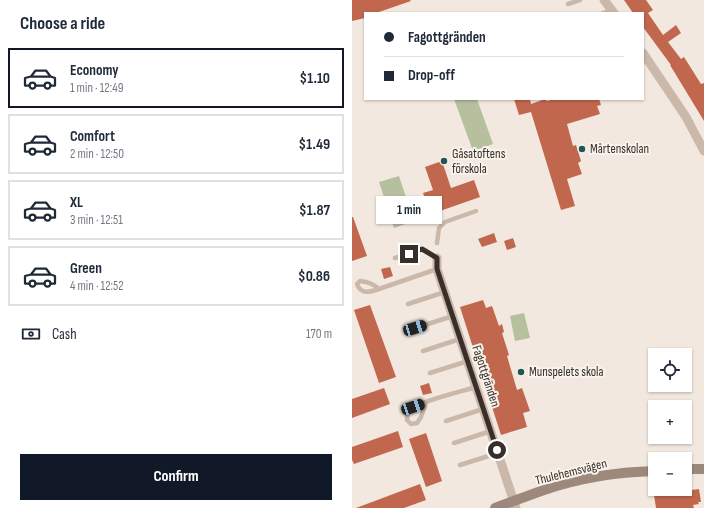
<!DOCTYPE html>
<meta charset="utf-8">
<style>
:root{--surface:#fff;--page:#f6f6f7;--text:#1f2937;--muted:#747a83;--line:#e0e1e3;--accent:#111827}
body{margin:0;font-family:"Sofia Sans Condensed",sans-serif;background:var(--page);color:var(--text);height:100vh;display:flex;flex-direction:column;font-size:15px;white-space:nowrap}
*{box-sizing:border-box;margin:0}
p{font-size:13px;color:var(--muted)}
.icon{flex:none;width:22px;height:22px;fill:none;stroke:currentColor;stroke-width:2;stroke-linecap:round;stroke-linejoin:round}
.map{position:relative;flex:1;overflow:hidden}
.details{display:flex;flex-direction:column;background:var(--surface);width:352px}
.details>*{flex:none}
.banner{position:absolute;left:12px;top:12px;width:280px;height:88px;border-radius:0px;box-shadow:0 1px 3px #0004;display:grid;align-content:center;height:88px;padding:0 20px;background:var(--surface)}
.fabs{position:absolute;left:296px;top:348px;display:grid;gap:8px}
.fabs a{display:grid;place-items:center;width:44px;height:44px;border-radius:0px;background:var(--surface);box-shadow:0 1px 3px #0004;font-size:20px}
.end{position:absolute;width:18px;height:18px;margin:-9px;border:5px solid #382e2a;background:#fff;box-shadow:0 0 0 2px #fff}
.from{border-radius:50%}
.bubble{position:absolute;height:28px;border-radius:0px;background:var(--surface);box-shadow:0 1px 3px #0004;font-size:13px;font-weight:700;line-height:28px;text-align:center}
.car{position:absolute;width:12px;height:24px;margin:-12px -6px;border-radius:5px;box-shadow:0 0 3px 1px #0007;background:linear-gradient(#222 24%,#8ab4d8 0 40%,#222 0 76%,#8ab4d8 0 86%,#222 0)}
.banner b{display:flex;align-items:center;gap:14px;height:38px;font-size:15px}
.banner b+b{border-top:1px solid var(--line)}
.banner i{width:10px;height:10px;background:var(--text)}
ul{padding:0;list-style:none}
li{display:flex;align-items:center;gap:12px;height:60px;margin:0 8px 6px;padding:0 12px;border:2px solid var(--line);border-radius:0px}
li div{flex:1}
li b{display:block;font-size:15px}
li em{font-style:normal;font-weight:700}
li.active{border-color:var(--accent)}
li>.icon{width:36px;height:36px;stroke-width:1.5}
h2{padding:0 20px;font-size:18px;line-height:48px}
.pay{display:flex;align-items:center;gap:10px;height:44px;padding:0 20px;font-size:15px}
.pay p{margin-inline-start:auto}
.primary-button{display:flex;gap:8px;margin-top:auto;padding:8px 20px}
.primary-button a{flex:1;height:46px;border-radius:0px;background:var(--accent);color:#fff;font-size:16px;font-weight:700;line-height:46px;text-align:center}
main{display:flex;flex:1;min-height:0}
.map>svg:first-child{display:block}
.green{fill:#b6c09f}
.building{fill:#c0674e}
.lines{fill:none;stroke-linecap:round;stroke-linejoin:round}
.lane{stroke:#cab8ab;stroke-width:4.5}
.street{stroke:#cab8ab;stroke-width:9}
.secondary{stroke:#9d887c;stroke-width:10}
.route{stroke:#382e2a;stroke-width:5}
.poi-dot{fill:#215557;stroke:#f9f3eb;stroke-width:1.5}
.labels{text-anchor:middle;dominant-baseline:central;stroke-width:4;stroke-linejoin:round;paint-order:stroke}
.poi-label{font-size:13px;fill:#382e2a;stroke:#f9f3eb;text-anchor:start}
.street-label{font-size:13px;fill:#382e2a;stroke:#f9f3eb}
</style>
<main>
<section class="details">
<h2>Choose a ride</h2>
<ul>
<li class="active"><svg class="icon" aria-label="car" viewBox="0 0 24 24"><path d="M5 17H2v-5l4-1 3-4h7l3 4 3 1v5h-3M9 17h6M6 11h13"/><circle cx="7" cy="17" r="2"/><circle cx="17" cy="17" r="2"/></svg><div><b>Economy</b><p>1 min · 12:49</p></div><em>$1.10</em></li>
<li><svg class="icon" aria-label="car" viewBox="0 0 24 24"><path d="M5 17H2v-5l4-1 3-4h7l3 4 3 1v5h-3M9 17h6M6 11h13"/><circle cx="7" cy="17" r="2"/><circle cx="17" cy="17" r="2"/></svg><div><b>Comfort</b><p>2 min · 12:50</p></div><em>$1.49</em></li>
<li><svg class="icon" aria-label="car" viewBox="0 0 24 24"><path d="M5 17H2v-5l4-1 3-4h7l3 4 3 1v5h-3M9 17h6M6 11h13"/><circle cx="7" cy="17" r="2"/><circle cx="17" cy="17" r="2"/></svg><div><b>XL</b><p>3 min · 12:51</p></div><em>$1.87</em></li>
<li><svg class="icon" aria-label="car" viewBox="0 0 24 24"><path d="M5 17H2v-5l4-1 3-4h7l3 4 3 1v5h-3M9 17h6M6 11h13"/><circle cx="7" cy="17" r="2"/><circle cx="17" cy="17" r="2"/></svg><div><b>Green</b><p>4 min · 12:52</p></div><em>$0.86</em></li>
</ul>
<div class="pay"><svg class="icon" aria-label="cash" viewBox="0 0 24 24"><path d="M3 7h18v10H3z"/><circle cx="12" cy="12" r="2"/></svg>Cash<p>170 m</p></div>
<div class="primary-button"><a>Confirm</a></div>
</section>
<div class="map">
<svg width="352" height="508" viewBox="0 0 352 508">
<rect width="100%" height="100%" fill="#f2e8df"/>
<path class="green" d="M102,99H125L141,144L121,151Z
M47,176L62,221L42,228L27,182Z
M172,313L178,338L163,341L158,316Z"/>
<path class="building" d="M0,0H58L59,1L24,13H13V18L0,21Z
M272,0H294L301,10L296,13L311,35L324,25L329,33L316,42L329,59L332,57L349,84L352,83V121L318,65H319L291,27V13H281Z
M162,99H178L179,104L193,99L195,101L202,99H247L249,105L245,106L248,114L215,124L221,146L224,145L229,161L226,163L230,174L215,179L223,206L209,210L179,112L167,115Z
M90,161L99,188L122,180L128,197L88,211L84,198L74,201L71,193L81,190L73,167Z
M0,217H1L15,256L0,261Z
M142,233L145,242L130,247L126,239Z
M161,238L164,247L155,250L152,241Z
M38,267L41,276L32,279L29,269Z
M131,300L134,308L140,306L147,326L150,324L152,332L150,333L157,355L155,356L165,390L170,388L178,411L171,413L175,427L149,435L108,307Z
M18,305L44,377L27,383L2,310Z
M77,383L80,393L71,395L68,386Z
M32,388L38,404L0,418V399Z
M46,431L51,447L2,464L0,460V447Z
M74,433L90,481L74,487L57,439Z
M68,484L74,500L52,508H4Z
M347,489L349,502H346L347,504L341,505L342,508H304L302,495Z"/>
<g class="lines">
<path class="lane" d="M216,4L228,0
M251,13L259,10
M85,243L87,228L93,222L124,211
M43,258L70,249L85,258
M27,289C21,284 17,282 8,281L5,284C9,295 18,292 27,289L85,269
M56,304L93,292
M63,328L101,316
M71,351L108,339
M78,373L116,361
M74,402L69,417L65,423L59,424L55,420L56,411C67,401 108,392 124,387
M94,421L131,409
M102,443L139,431
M108,465L146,453"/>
<path class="street" d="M252,0L262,13
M291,53L334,117L352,151
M85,258V269L164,508"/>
<path class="secondary" d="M333,469H352
M143,508C159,502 175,496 192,490C227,478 265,472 303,471"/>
</g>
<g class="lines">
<path class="route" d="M57,254L70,249L85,258V269L145,450"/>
</g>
<g class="poi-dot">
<circle cx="230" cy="149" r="4"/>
<circle cx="92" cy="161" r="4"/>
<circle cx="169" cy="372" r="4"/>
</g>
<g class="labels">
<g class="poi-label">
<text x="238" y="149">Mårtenskolan</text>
<text x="100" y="154">Gåsatoftens<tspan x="100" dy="15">förskola</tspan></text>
<text x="177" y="372">Munspelets skola</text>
</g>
<g class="street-label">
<text transform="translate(134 376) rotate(72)">Fagottgränden</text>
<text transform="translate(219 472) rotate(-14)">Thulehemsvägen</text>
</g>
</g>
</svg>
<div class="fabs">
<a><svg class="icon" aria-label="locate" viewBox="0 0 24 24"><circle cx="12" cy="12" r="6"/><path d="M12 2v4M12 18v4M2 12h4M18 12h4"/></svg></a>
<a>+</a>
<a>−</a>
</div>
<i class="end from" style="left:145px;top:450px"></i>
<i class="end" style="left:57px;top:254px"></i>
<div class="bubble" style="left:24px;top:196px;width:66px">1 min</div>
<i class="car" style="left:63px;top:328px;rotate:73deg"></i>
<i class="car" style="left:61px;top:407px;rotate:72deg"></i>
<div class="banner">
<b><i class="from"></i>Fagottgränden</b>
<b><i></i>Drop-off</b>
</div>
</div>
</main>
